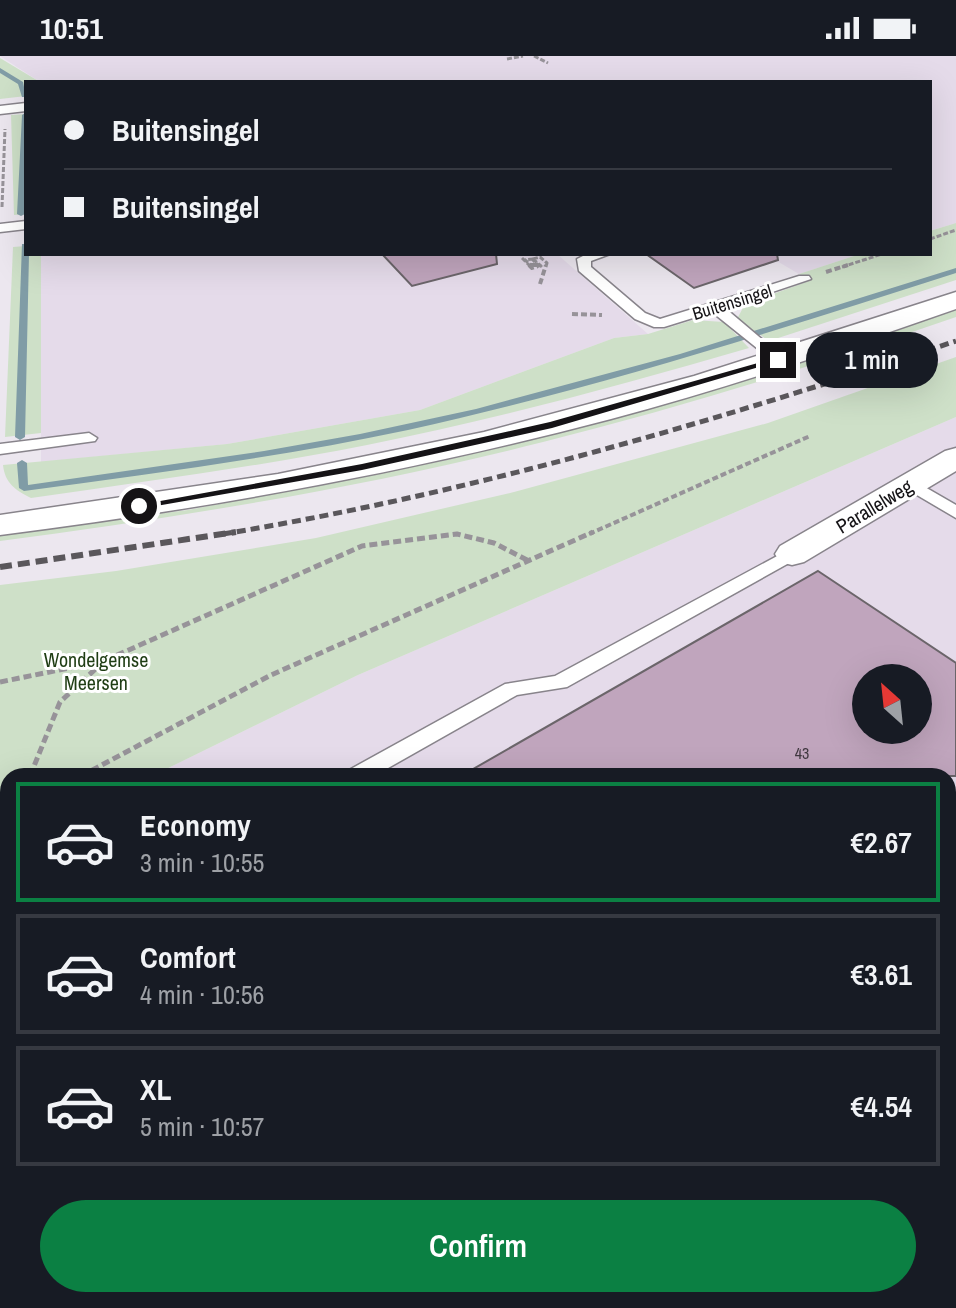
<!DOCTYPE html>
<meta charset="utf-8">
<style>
:root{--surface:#171b24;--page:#20242c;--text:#f1f3f6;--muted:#9ea1a6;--line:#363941;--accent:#0b8043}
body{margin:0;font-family:"Archivo Narrow",sans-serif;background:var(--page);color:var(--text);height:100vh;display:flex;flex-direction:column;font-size:30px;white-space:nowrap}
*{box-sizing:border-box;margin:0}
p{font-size:26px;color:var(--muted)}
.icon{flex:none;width:44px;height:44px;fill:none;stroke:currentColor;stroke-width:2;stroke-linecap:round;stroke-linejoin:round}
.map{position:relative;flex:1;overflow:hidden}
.side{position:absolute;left:0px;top:712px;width:956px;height:540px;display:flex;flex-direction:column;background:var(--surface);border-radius:24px 24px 0 0;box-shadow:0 8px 32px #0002}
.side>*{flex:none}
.top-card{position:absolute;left:24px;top:24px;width:908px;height:176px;border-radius:0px;box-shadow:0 8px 32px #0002;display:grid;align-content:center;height:176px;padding:0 40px;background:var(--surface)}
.needle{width:52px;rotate:333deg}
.fabs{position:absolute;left:852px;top:608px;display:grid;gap:16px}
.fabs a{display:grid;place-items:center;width:80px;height:80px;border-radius:50%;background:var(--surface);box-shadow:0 8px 32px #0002;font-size:40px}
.end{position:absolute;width:36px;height:36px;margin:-18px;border:10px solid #151316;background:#fff;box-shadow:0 0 0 4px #fff}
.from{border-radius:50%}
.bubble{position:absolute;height:56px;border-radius:28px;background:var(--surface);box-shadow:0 8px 32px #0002;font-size:26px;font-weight:600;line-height:56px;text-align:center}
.top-card b{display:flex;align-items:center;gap:28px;height:76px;font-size:30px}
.top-card b+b{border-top:2px solid var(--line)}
.top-card i{width:20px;height:20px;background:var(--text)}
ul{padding:14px 0 0;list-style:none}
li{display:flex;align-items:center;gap:24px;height:120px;margin:0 16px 12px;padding:0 24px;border:4px solid var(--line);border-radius:0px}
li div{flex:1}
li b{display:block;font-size:30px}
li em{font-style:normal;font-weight:600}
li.current{border-color:var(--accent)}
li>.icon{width:72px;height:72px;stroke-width:1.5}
.button{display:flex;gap:16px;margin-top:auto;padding:16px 40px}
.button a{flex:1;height:92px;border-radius:48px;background:var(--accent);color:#fff;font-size:32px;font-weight:600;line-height:92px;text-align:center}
.status{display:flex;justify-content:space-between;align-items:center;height:56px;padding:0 40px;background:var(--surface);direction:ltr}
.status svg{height:22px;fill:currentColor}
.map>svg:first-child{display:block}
.built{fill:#e5dbea;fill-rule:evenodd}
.green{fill:#cee0c8}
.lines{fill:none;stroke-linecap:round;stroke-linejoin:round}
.stream{fill:#809ca6;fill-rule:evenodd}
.building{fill:#c0a5bd;stroke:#6b656a;stroke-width:2;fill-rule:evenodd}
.service-casing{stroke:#88848b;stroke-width:3}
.minor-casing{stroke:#88848b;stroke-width:3}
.path-far2{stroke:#979399;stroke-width:3;stroke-dasharray:5 2;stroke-linecap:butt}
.path-far1{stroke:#979399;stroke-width:4;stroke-dasharray:6 3;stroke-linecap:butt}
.path{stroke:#979399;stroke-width:5;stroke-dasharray:8 4;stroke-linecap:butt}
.service{fill:#fff;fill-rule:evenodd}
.minor{fill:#fff;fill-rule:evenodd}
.rail-far1{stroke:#5a575b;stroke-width:5;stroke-dasharray:9 5;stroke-linecap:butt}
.rail{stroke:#5a575b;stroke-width:6;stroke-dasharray:12 6;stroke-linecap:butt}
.route{fill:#151316}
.labels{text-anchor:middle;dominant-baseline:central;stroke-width:6;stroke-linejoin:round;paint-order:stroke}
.number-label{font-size:16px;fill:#403840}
.far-street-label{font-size:18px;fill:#151316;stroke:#fff}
.street-label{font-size:20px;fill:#151316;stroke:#fff}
.park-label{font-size:20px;fill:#1f3d14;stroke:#fff}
</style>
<div class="status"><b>10:51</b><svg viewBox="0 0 49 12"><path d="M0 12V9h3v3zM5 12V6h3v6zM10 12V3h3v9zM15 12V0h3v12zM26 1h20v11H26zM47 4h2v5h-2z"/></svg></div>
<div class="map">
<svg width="956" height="1252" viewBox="0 0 956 1252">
<rect width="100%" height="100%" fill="#ece7ef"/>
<path class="built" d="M0,0H956V167L930,175V26H40Z
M41,198H557L648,278L614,282L420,354L227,388L41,406Z
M765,198H860L799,218Z
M956,361V1252H216L214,1244H948V720H152L358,619ZM866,622H918V674H866Z"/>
<path class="green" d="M0,2L40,26H26V40L0,43Z
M26,58V158L14,159L11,59Z
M956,167V224L769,285L737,263L745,248L809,225L799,218L860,198H930V175Z
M26,190V198H41V377L5,381L13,191Z
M956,254V261C820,308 683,351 543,386C365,431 183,461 0,485V478L188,454L447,404L589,369L783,313Z
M693,264L724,266L749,292C623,329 496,363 367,389C256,411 143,426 31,442C15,434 5,427 3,409L227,388L420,354L614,282L648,278Z
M956,301V361L358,619L152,720H8V1244H214L216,1252H0V529L116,515L316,482L514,436L768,367Z"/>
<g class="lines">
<path class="stream" d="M0,12L23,26L26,41H22L18,28L0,17Z
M25,57V158L21,160L17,158L22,59Z
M22,188H26V198H29L25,381L20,384L15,381Z
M956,212V217C775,275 594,333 408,374C281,401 152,418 24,435L19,432L17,407L22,404L27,407L28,429L264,395L360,378L476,353L680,298Z"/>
</g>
<path class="building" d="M382,198H496L497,208L412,230Z
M646,198H777L778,204L694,232Z
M818,515L956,607V720H461ZM866,622H918V674H866Z"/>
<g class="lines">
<defs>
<path id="service" d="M26,47V55L0,58V50Z
M26,165V173L0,176V168Z
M587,198H610L591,205V211L645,257L660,263L799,220H809L811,223L725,252L783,301L786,304L778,309L712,256L664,271H654L635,263L579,215L577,203Z
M89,377L97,382L95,385L0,398V388Z
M911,423L956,449V462L905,432L902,428Z
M792,492L798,494L801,498L798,502L567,631L517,639L374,720H346L349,714L505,628L555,620Z
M354,1244H384L388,1252H357Z"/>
<path id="minor" d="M956,236V253C842,293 727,332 611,363C410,416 206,453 0,479V459L278,418L484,376L694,320Z
M956,392V415L804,506L792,509L780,506L775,498L780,490L945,395Z"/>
</defs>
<use href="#service" class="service-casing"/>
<use href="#minor" class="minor-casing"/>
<path class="path-far2" d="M534,0L548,7
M507,3L523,0
M2,151L5,73
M930,183L956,174
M522,202L531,211
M533,203L541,210L537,211
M533,203H532L538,209L532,210L525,204Z
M533,203L540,201L547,207L546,211
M842,211L882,198"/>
<path class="path-far1" d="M529,209L532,212L540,209
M531,209H538
M826,216L848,209
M540,228L546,209
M572,258L602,259
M589,478L810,380"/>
<path class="path" d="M0,626L104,605L362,490L457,478L494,487L527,504
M30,720L60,646L103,606
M81,720L271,619L593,476
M0,765L8,760"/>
<use href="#service" class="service"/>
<use href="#minor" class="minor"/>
<path class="rail-far1" d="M223,478C473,437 717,365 956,285"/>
<path class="rail" d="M0,511L236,476"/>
</g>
<path class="route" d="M775,302L783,304L552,372L362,414L139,453L133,450L362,408L550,366Z"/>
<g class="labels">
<g class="number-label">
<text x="802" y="697">43</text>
</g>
<g class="far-street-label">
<text transform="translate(732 246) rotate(-17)">Buitensingel</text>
</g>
<g class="street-label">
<text transform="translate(874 450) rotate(-31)">Parallelweg</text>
</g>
<g class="park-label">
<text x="96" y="603">Wondelgemse<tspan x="96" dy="23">Meersen</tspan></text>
</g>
</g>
</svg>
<div class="fabs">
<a><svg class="needle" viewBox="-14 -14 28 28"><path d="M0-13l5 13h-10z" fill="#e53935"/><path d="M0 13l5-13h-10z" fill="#9ea1a6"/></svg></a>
</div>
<i class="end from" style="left:139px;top:450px"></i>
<i class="end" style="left:778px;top:304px"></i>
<div class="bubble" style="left:806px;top:276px;width:132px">1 min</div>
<div class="top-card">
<b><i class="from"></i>Buitensingel</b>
<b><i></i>Buitensingel</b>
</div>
<section class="side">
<ul>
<li class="current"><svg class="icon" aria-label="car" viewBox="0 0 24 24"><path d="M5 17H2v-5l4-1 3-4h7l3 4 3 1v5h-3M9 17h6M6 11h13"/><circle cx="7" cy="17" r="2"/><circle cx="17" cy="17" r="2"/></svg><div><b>Economy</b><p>3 min · 10:55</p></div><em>€2.67</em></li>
<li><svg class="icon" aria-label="car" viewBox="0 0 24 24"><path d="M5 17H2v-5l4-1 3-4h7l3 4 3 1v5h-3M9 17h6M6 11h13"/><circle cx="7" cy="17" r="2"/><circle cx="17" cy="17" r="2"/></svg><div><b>Comfort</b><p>4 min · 10:56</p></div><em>€3.61</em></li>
<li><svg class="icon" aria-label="car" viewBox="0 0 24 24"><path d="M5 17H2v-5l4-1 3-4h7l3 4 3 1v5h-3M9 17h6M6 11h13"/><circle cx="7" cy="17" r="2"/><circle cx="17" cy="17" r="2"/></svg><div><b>XL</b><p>5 min · 10:57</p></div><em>€4.54</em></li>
</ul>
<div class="button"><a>Confirm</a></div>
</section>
</div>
